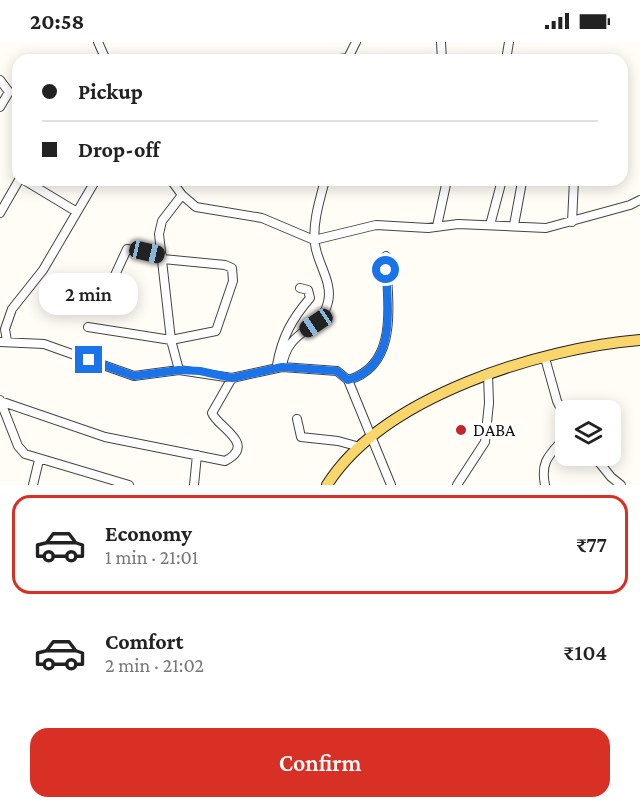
<!DOCTYPE html>
<meta charset="utf-8">
<style>
:root{--surface:#fff;--page:#f6f6f6;--text:#222;--muted:#767676;--line:#e0e0e0;--accent:#d93025}
body{margin:0;font-family:"Crimson Pro",serif;background:var(--page);color:var(--text);height:100vh;display:flex;flex-direction:column;font-size:22px;white-space:nowrap}
*{box-sizing:border-box;margin:0}
p{font-size:20px;color:var(--muted)}
.icon{flex:none;width:33px;height:33px;fill:none;stroke:currentColor;stroke-width:2;stroke-linecap:round;stroke-linejoin:round}
.map{position:relative;height:443px;overflow:hidden}
.details{display:flex;flex-direction:column;background:var(--surface);flex:1}
.details>*{flex:none}
.guide{position:absolute;left:12px;top:12px;width:616px;height:132px;border-radius:18px;box-shadow:0 3px 15px #0003;display:grid;align-content:center;height:132px;padding:0 30px;background:var(--surface)}
.buttons{position:absolute;left:555px;top:358px;display:grid;gap:12px}
.buttons a{display:grid;place-items:center;width:66px;height:66px;border-radius:12px;background:var(--surface);box-shadow:0 3px 15px #0003;font-size:30px}
.end{position:absolute;width:27px;height:27px;margin:-14px;border:8px solid #1a73e8;background:#fff;box-shadow:0 0 0 3px #fff}
.from{border-radius:50%}
.bubble{position:absolute;height:42px;border-radius:18px;background:var(--surface);box-shadow:0 3px 15px #0003;font-size:20px;font-weight:600;line-height:42px;text-align:center}
.car{position:absolute;width:18px;height:36px;margin:-18px -9px;border-radius:8px;box-shadow:0 0 4px 2px #0007;background:linear-gradient(#222 24%,#8ab4d8 0 40%,#222 0 76%,#8ab4d8 0 86%,#222 0)}
.guide b{display:flex;align-items:center;gap:21px;height:57px;font-size:22px}
.guide b+b{border-top:2px solid var(--line)}
.guide i{width:15px;height:15px;background:var(--text)}
ul{padding:10px 0 0;list-style:none}
li{display:flex;align-items:center;gap:18px;height:99px;margin:0 12px 9px;padding:0 18px;border:3px solid transparent;border-radius:18px}
li div{flex:1}
li b{display:block;font-size:22px}
li em{font-style:normal;font-weight:600}
li.selected{border-color:var(--accent)}
li>.icon{width:54px;height:54px;stroke-width:1.5}
.primary-button{display:flex;gap:12px;margin-top:auto;padding:12px 30px}
.primary-button a{flex:1;height:69px;border-radius:18px;background:var(--accent);color:#fff;font-size:24px;font-weight:600;line-height:69px;text-align:center}
.status{display:flex;justify-content:space-between;align-items:center;height:42px;padding:0 30px;background:var(--surface);direction:ltr}
.status svg{height:16px;fill:currentColor}
.map>svg:first-child{display:block}
.lines{fill:none;stroke-linecap:round;stroke-linejoin:round}
.minor-casing{stroke:#444;stroke-width:10}
.major-casing{stroke:#222;stroke-width:12}
.minor{stroke:#fff;stroke-width:8}
.major{stroke:#f9d66b;stroke-width:10}
.route{stroke:#1a73e8;stroke-width:8}
.poi-dot{fill:#c4262e;stroke:#fff;stroke-width:2}
.labels{text-anchor:middle;dominant-baseline:central;stroke-width:6;stroke-linejoin:round;paint-order:stroke}
.poi-label{font-size:18px;fill:#111;stroke:#fff;text-anchor:start}
</style>
<div class="status"><b>20:58</b><svg viewBox="0 0 49 12"><path d="M0 12V9h3v3zM5 12V6h3v6zM10 12V3h3v9zM15 12V0h3v12zM26 1h20v11H26zM47 4h2v5h-2z"/></svg></div>
<div class="map">
<svg width="640" height="443" viewBox="0 0 640 443">
<rect width="100%" height="100%" fill="#fffdf5"/>
<g class="lines">
<defs>
<path id="minor" d="M98,0L106,18
M441,0L442,18
M331,18L348,16
M347,18L356,0
M506,18L509,0
M0,38L9,50L0,65
M24,138L77,170
M171,138L182,153L196,165L262,176L314,198L376,183L428,186L458,182L546,186L630,163L640,158
M0,171L19,138
M572,180L574,138
M490,183L502,138
M514,183L522,140
M437,184L447,138
M110,244L127,207L162,214
M88,285L171,298L216,289L233,239L232,226L225,223L163,217
M7,299L5,287L12,267L43,228L94,141
M0,300L44,302L134,334L179,328L232,336L282,325L337,329L348,338L391,443
M545,316L557,359L566,377
M277,323C282,295 292,277 310,256L308,248L300,246
M282,325C287,285 321,291 328,260C333,240 317,221 315,202C312,182 320,157 325,138
M179,328L171,298L159,192L162,179L182,153
M348,338C401,323 387,257 386,214
M0,358L18,404L25,412L129,443
M0,359L105,395L225,419C258,402 217,385 212,371L232,336
M297,377L301,395L338,399L360,405
M594,414L611,435L621,443
M33,443L39,418
M194,443L197,413
M457,443L485,400L489,361L488,332
M545,443C540,418 550,413 566,394"/>
<path id="major" d="M327,443C383,354 541,306 640,298"/>
</defs>
<use href="#minor" class="minor-casing"/>
<use href="#major" class="major-casing"/>
<use href="#minor" class="minor"/>
<use href="#major" class="major"/>
</g>
<g class="lines">
<path class="route" d="M89,318L134,334L179,328L200,329L232,336L282,325L337,329L348,338C397,324 388,268 386,228"/>
</g>
<circle class="poi-dot" cx="461" cy="388" r="6"/>
<g class="labels">
<g class="poi-label">
<text x="473" y="388">DABA</text>
</g>
</g>
</svg>
<div class="buttons">
<a><svg class="icon" aria-label="layers" viewBox="0 0 24 24"><path d="M12 4l9 5-9 5-9-5zM3 14l9 5 9-5"/></svg></a>
</div>
<i class="end from" style="left:386px;top:228px"></i>
<i class="end" style="left:89px;top:318px"></i>
<div class="bubble" style="left:39px;top:231px;width:99px">2 min</div>
<i class="car" style="left:147px;top:210px;rotate:103deg"></i>
<i class="car" style="left:316px;top:281px;rotate:236deg"></i>
<div class="guide">
<b><i class="from"></i>Pickup</b>
<b><i></i>Drop-off</b>
</div>
</div>
<section class="details">
<ul>
<li class="selected"><svg class="icon" aria-label="car" viewBox="0 0 24 24"><path d="M5 17H2v-5l4-1 3-4h7l3 4 3 1v5h-3M9 17h6M6 11h13"/><circle cx="7" cy="17" r="2"/><circle cx="17" cy="17" r="2"/></svg><div><b>Economy</b><p>1 min · 21:01</p></div><em>₹77</em></li>
<li><svg class="icon" aria-label="car" viewBox="0 0 24 24"><path d="M5 17H2v-5l4-1 3-4h7l3 4 3 1v5h-3M9 17h6M6 11h13"/><circle cx="7" cy="17" r="2"/><circle cx="17" cy="17" r="2"/></svg><div><b>Comfort</b><p>2 min · 21:02</p></div><em>₹104</em></li>
</ul>
<div class="primary-button"><a>Confirm</a></div>
</section>
